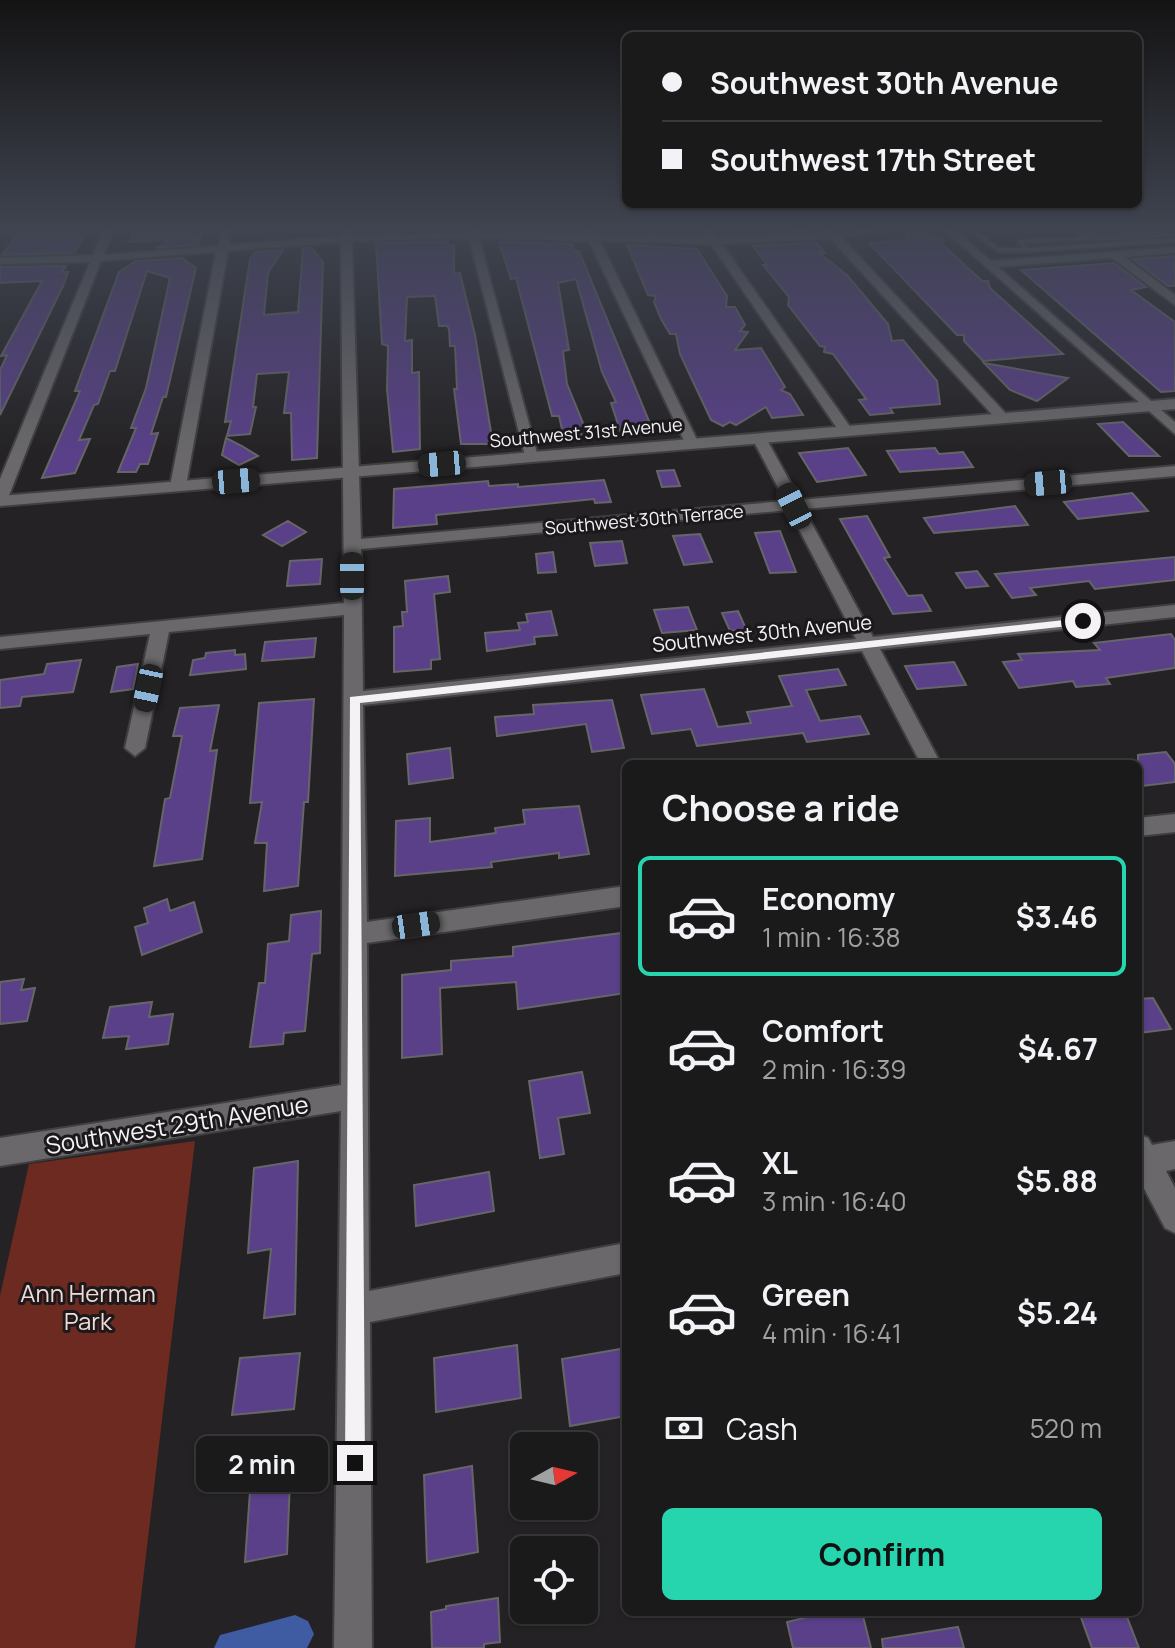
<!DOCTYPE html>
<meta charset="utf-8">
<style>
:root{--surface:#1b1a1b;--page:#282728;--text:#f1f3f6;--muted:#a0a1a3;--line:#39383a;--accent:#26d5ae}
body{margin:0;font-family:Manrope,sans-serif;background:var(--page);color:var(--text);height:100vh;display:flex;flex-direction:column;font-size:30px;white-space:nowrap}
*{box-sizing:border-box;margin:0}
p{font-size:26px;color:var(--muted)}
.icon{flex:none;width:44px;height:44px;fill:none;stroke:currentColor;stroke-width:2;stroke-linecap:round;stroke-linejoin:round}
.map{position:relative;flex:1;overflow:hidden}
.panel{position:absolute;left:622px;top:760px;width:520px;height:856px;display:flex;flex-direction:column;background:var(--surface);border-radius:12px;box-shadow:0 2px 6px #0004,0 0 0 2px var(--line)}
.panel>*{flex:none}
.hud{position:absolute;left:622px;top:32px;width:520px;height:176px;border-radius:12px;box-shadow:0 2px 6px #0004,0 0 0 2px var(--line);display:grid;align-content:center;height:176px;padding:0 40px;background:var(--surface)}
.needle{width:52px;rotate:82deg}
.tools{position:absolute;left:510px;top:1432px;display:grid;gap:16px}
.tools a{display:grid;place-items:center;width:88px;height:88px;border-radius:12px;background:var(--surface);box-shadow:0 2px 6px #0004,0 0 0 2px var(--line);font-size:40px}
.end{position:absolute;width:36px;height:36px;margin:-18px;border:10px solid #f4f2f4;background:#111;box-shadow:0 0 0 4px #111}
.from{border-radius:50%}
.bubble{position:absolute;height:56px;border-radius:12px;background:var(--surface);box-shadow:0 2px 6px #0004,0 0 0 2px var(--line);font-size:26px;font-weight:700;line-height:56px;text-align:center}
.car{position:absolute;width:24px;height:48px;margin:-24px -12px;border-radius:10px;box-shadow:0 0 6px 2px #0007;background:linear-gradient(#222 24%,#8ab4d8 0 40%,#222 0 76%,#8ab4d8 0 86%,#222 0)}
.hud b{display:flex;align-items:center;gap:28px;height:76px;font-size:30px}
.hud b+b{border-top:2px solid var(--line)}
.hud i{width:20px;height:20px;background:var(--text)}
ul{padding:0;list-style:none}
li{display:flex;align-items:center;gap:24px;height:120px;margin:0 16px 12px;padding:0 24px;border:4px solid transparent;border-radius:12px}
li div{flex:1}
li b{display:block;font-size:30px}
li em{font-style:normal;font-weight:700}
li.active{border-color:var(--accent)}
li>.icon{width:72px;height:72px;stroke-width:1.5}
h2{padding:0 40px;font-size:36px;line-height:96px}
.pay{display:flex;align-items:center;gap:20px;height:88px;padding:0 40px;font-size:30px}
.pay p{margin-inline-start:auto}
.primary-button{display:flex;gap:16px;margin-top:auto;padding:16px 40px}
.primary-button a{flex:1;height:92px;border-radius:12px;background:var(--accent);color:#111;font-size:32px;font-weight:700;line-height:92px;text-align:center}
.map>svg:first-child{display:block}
.green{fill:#6d2a20}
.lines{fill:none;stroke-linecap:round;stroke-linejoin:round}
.canal{fill:#3f5ba1;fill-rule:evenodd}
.building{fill:#594089;stroke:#666668;stroke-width:2}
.service-casing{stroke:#403f40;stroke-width:4}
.minor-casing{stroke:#403f40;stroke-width:4}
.tertiary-casing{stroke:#403f40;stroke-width:4}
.service{fill:#6a686a;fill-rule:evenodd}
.minor{fill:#6a686a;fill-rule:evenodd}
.tertiary{fill:#6a686a;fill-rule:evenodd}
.route{fill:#f4f2f4}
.labels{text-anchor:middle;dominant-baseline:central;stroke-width:6;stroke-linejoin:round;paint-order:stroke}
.far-street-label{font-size:18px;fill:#f4f2f4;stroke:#1b191b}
.street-label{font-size:20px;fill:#f4f2f4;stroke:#1b191b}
.near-street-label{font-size:24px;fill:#f4f2f4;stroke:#1b191b}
.near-park-label{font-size:24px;fill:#f4dad5;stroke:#1b191b}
</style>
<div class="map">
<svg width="1175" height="1648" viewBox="0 0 1175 1648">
<rect width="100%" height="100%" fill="#242224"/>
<path class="green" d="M195,1141L135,1648H0V1296L29,1164Z"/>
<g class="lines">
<path class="canal" d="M295,1615L308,1621L314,1634L307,1648H214L220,1635Z"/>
</g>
<path class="building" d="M90,226L74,253L2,255L22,229Z
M137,226L188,227L204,226L198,245L156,248L169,240L129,242Z
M375,226H448V229L375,231Z
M625,226H681L685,234L626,233Z
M739,226H803L807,231L745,233Z
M1078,226H1175V235L1096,240Z
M910,232L944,238L941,243L982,281H988L990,288L1063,354L983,361L964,341V335H957L869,243L905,240Z
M448,242V245H454V274L460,273L475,335L493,444H461L454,389H457L455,346H450L449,329L447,326H439L435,296L407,297L405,341L412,340V373L419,372L420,449L393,452L387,389L388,346L382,344L376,243Z
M499,242L572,244L574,251H579L649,421H645L648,431L621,433L611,403L616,402L602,372L576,279L558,283L569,350L563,351L567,384L585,428H580L582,436L564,438L559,416H552L516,278L511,279Z
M817,243L825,253H819L847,275L888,324L892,341L903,340L937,381L940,404L890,408L893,413L870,415L859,400L866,399L833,354L824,352L825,347L820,346L788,305L789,297L763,265H767L753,246Z
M627,245L697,249L727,296L726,307H735L745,325L740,331L748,332L735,350L761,348L785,387L781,390L790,394L803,415L772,418L766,407L736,425L730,422L723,426L711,420L680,354L676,334H670L661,319L654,302L656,296L648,295Z
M311,247L323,262L317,458L292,460L291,413H284L289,372L257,374L253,407H256L250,434L227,436L231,421L225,422L250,259L255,252L283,250L268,273L264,315L298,312L303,248Z
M1175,256V286H1168L1133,259Z
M182,258L196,268L166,397H163L151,434L158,433L148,464H140L136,472H118L136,428H131L146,388L170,278L147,271L115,371H110L98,404L94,405L79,440L90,439L75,473L42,478L80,391H75L119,272L136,261Z
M1114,263L1146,287L1131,290L1175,322V391L1161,392L1021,270Z
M66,266L62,272H68L64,284L0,415V370L7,355L1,356L42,281L0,283V267Z
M984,363L1068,378L1037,401L1010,390Z
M1123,422L1159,456H1129L1098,424Z
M226,438L242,446L258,456L239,465L222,455Z
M848,448L866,475L817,482L799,453Z
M935,448L939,454L963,452L973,467L900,472L887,451Z
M674,470L680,486L662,487L657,471Z
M604,480L611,502L595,503L594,499L436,515L437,524L393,528L394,489L488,481L489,486L518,484V487Z
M1132,493L1148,511L1078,519L1064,502Z
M1015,506L1028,525L934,533L924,518Z
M867,516L890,557L884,558L908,596L922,595L931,611L893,614L840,519Z
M288,521L306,532L282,546L263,535Z
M780,531L796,572L770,573L755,533Z
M700,534L712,562L684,565L673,536Z
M622,541L627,563L595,566L590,543Z
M553,552L556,572L538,573L536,554Z
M1175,557V580L1095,589L1089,581L1030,588L1036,595L1012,598L995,574Z
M322,559L320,584L287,586L290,561Z
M977,571L988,586L966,588L956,573Z
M448,576L450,592L434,594L440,659L431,660V669L394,672V627L403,626L402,612H407L405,581Z
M688,607L697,630L662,633L654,610Z
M551,611L557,635L534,637L535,644L487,651L485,633L520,630L518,623L528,622L526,614Z
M738,611L746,629L730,631L722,613Z
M1171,634L1175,640V668L1106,678L1110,684L1076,687L1073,681L1019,688L1003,662L1022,660L1018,654L1100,650L1094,643Z
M316,638L314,657L262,661L265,642Z
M235,650V655L245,654L246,669L190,675L193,660L205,658L206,653Z
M81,660L73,692L22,697L20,706L0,708V680L44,674L47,664Z
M954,662L966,685L917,689L905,666Z
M138,664L133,689L111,692L117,667Z
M838,669L846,685L806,690L820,721L860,716L869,734L807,742L803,733L697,746L691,729L652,734L641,695L704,689L718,727L751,723L747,712L792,706L779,676Z
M314,699L308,802H304L298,886L264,891L267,843H255L262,802L250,803L259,703Z
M612,700L624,748L592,752L586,724L497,736L495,717L534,714L533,705Z
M219,705L210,751L217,750L202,859L154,866L165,799L170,798L182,736H173L180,708Z
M450,748L453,778L409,784L407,754Z
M1166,752L1175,764V782L1142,786L1138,780V755Z
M579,806L589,854L559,858V853L491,862L492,867L395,876L396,821L430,818V842L496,833L495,828L525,824L523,810Z
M167,899L170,911L194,902L202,932L142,955L135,927L148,923L144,908Z
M321,911L320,953L312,954L305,1031L284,1033L283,1044L250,1047L259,983H265L268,944L289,941L291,915Z
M622,933L626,993L518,1009L516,982L440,988L442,1054L402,1058V975L451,970V961L513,956V947Z
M24,979L21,990L35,988L27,1021L0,1024V982Z
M1153,998L1171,1029L1138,1033V999Z
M152,1002L149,1017L173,1014L168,1044L126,1049L129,1036L103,1038L110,1007Z
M582,1072L590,1113L558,1118L564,1154L540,1158L529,1081Z
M298,1161L295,1314L264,1318L271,1249L248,1253L254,1168Z
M489,1172L494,1211L416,1226L414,1185Z
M517,1345L521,1398L436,1412L434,1358Z
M626,1348V1416L570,1426L562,1359Z
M300,1353L294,1409L232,1415L240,1358Z
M291,1456L287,1554L245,1562L252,1463Z
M472,1466L478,1552L427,1562L424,1475Z
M498,1598L500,1642L484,1644V1648H432L431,1612L446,1609V1606Z
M829,1612H862L871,1648H793L787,1622Z
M1079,1612H1125L1139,1648H1092Z
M958,1627L964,1648H883L882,1639Z"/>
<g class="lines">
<defs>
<path id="service" d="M964,226H970L999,248H1023L1017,242L1020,240L1080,237L1068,226H1073L1091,240L1088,242L1084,240L1024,243L1028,248L1175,238V242L1027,252H998Z"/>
<path id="minor" d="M105,226H115L104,255L218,246L222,226H232L229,245L341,236V226H351L352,235L467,232L466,226H476L478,231L586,234L584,226H592L597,235L707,237L703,231L708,228L718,237H723L826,233L823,226H831L837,232L908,226L842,238L1010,418L998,421L831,239L722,244L853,431L846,435L841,434L711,244L600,241L699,444L687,447L589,241L479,238L538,457L526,460L469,238L352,241L361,539L785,501L752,438L759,434L766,438L800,500L1175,466V476L804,509L873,637L1175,605V617L880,649L941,764H921L862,651L363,705L367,922L626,886V906L367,943L369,1291L626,1243V1273L370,1322L372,1648H334L341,1111L0,1166V1138L341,1085L344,615L169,632L145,748L135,756L125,748L150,634L0,649V637L344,603L341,242L228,251L186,486L178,491L170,486L216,252L101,261L8,498L0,503V479L90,262L0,264V258L93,255ZM789,510L856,639L363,691L361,549Z
M940,226H951L991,261L1175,247V253L1125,257L1175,295V305L1112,258L998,267L1175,422V434Z
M1175,814V832L1138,836V818Z
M1138,1134L1148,1138L1152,1145L1175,1141V1169L1166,1171L1175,1188V1233L1165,1228L1138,1177Z"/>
<path id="tertiary" d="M1175,399V409L0,506V496Z"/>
</defs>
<use href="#service" class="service-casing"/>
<use href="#minor" class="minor-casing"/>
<use href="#tertiary" class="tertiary-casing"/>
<use href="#service" class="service"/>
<use href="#minor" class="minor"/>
<use href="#tertiary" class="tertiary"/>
</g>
<linearGradient id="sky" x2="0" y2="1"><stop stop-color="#141314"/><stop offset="0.5" stop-color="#3f4450"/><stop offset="1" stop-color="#3f4450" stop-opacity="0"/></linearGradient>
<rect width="1175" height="456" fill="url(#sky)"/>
<path class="route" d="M1083,618L1087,624L360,703L365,1463L362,1470L355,1473L348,1470L345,1463L350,697Z"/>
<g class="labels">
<g class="far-street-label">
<text transform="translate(586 432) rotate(-5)">Southwest 31st Avenue</text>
<text transform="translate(644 519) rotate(-5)">Southwest 30th Terrace</text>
</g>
<g class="street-label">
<text transform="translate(762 633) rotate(-6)">Southwest 30th Avenue</text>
</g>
<g class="near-street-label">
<text transform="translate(177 1124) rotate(-9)">Southwest 29th Avenue</text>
</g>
<g class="near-park-label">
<text x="88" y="1292">Ann Herman<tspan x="88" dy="28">Park</tspan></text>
</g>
</g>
</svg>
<div class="tools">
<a><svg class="needle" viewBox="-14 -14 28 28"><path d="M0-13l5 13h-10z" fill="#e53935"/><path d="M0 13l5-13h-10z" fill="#a0a1a3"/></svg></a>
<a><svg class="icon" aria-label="locate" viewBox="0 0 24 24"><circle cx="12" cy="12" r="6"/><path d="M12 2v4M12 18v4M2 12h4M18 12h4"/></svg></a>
</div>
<i class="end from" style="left:1083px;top:621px"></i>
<i class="end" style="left:355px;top:1463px"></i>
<div class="bubble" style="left:196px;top:1436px;width:132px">2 min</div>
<i class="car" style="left:442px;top:464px;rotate:265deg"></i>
<i class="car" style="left:236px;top:481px;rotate:85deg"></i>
<i class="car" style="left:1048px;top:483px;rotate:265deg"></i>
<i class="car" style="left:794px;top:506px;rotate:333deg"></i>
<i class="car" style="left:352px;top:576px;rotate:0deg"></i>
<i class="car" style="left:148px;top:688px;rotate:192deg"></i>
<i class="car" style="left:416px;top:925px;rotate:82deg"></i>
<div class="hud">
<b><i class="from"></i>Southwest 30th Avenue</b>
<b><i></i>Southwest 17th Street</b>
</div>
<section class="panel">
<h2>Choose a ride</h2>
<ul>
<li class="active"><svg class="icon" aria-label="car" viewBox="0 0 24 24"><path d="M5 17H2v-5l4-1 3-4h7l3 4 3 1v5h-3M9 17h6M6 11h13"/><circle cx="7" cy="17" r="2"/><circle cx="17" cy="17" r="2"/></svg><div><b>Economy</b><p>1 min · 16:38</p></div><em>$3.46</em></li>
<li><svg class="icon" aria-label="car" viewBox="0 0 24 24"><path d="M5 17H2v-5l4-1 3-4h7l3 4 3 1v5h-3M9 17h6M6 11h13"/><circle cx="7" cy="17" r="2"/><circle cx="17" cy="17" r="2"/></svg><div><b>Comfort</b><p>2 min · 16:39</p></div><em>$4.67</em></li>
<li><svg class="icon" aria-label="car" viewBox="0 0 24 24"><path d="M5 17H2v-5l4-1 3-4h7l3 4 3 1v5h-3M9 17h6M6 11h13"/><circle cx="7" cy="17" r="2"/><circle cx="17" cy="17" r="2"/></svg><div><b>XL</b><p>3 min · 16:40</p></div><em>$5.88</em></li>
<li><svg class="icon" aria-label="car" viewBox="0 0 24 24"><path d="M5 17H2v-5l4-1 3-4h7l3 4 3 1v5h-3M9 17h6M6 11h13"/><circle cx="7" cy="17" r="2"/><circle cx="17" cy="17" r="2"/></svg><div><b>Green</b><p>4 min · 16:41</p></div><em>$5.24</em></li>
</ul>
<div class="pay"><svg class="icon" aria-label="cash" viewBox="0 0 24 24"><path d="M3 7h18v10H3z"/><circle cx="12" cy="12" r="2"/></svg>Cash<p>520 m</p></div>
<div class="primary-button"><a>Confirm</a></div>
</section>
</div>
